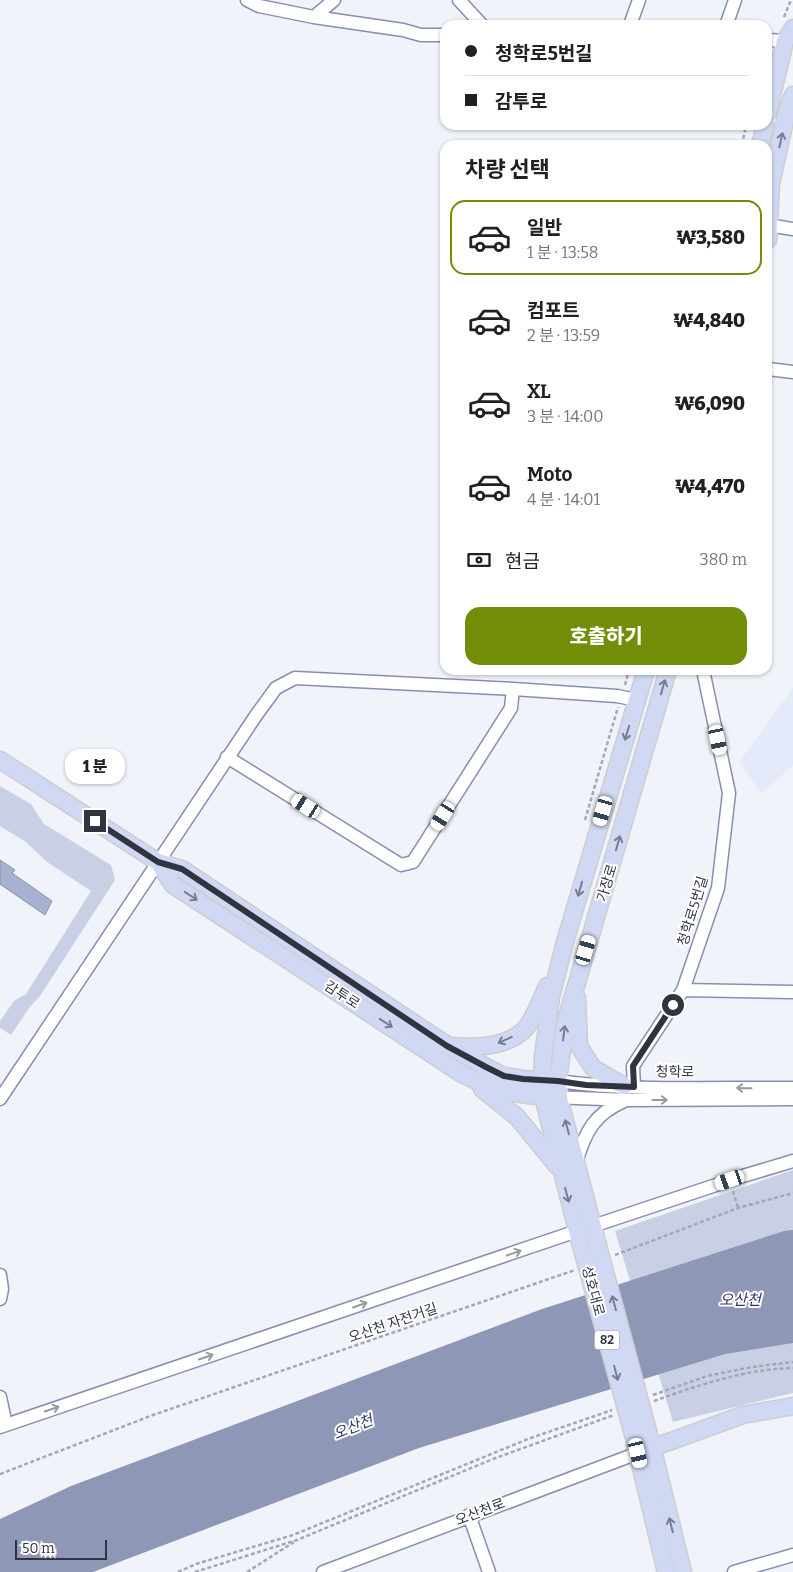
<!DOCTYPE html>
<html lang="ko">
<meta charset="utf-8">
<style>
:root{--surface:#fff;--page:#f2f2f2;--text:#202124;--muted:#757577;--line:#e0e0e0;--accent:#728d07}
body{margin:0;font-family:Bitter,"Noto Sans KR",serif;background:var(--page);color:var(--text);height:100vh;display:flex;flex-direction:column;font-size:19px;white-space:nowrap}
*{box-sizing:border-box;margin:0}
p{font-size:16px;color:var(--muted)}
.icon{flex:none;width:28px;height:28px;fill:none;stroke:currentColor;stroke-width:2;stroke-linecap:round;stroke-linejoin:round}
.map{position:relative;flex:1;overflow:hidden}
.side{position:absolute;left:440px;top:140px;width:332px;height:535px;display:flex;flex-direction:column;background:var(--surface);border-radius:15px;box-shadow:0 1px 4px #0004}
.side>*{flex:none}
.banner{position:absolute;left:440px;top:20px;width:332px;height:110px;border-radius:15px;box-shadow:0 1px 4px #0004;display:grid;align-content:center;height:110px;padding:0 25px;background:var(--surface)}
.scale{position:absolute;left:15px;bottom:12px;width:92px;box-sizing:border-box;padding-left:5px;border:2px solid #303441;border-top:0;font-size:14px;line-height:18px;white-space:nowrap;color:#303441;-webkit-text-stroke:4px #fff;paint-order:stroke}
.end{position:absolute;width:22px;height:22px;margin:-11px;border:6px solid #303441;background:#fff;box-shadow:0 0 0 2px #fff}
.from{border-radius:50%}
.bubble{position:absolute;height:35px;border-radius:15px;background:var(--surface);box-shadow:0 1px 4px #0004;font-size:16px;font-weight:800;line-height:35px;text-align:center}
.car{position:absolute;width:15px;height:30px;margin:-15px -8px;border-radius:6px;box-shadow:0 0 4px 1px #0007;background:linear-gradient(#fff 24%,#345 0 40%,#fff 0 76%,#345 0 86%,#fff 0)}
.banner b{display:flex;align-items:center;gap:18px;height:48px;font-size:19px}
.banner b+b{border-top:1px solid var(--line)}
.banner i{width:12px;height:12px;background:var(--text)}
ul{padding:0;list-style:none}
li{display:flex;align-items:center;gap:15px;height:75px;margin:0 10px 8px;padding:0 15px;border:2px solid transparent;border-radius:15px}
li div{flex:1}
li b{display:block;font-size:19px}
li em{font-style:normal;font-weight:800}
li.active{border-color:var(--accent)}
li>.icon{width:45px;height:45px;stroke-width:1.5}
h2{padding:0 25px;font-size:22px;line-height:60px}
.pay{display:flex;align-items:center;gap:12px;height:55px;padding:0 25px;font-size:19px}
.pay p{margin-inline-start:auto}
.primary-button{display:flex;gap:10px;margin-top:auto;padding:10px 25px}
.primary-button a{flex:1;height:58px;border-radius:15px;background:var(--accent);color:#fff;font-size:20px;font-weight:800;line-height:58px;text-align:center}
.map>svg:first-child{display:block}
.built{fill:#e5eafb}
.green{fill:#c9d0e6}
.water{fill:#8f97b6}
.building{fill:#a8b1d0;stroke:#8690af}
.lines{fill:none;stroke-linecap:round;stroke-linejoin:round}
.minor-casing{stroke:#868faf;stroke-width:15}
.major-casing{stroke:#cdced1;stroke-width:19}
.path{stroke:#a5a7b1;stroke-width:2.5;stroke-dasharray:4 2.5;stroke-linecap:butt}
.minor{stroke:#fff;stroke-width:12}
.major{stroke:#d0d8f3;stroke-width:16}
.major-bridge-casing{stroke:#cdced1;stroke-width:19;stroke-linecap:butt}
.major-bridge{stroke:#d0d8f3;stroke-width:16}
.oneway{stroke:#787e91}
.oneway2{stroke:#989aa0}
.route{stroke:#303441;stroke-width:6}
.labels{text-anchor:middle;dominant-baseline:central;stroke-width:4;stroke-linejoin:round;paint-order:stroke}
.shield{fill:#fff;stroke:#6e717a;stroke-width:1}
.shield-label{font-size:12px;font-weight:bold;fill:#303441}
.street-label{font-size:14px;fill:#303441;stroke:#fff}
.water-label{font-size:15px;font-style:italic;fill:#2f3863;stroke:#fff}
</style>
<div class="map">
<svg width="793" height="1572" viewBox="0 0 793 1572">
<rect width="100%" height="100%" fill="#f1f3fa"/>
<path class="built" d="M793,688V765L762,794L739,762Z"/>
<path class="green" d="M0,786L31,804L44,824L111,865L115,880L40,996L29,1008L11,1035L0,1028V1021L14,1001L26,994L91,891L47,862L26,842L0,826Z
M793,1170V1393L673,1422L615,1231Z"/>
<path class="water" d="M793,1230V1343L725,1354L419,1448L93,1572H0V1519L71,1486L542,1309L784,1231Z"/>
<path class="building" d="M0,860L15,870L12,873L52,901L45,915L0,884Z"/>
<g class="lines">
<defs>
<path id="minor" d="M247,0L259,6L314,17L403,30L421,35H445
M459,0L482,25
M314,17L334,0
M727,23L735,0
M630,25L639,0
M768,40L785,41
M768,225L793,229
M768,369L793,372
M227,757L401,865L413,862L511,708L513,689
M683,990L793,992
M558,1081C635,1092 715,1087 793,1088
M634,1087L633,1066L683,990L718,888L729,793L703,670
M551,1097L629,1100L793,1099
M0,1099L257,714L276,688L295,678L513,689L617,696L637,700
M576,1163C585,1132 594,1114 624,1101
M593,1226L743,1176L793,1161
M0,1275L2,1289L0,1299
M0,1397L6,1425
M0,1427L577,1231
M469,1515L489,1572
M323,1572L638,1453
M734,1572L793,1555"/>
<path id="major" d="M768,112L785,41L793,28
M760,145L765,125
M768,240L771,184L787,111L793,95
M0,760L158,862L182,869L447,1045L486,1067L504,1076L523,1079L558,1081
M158,862L173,885L462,1074L499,1091L543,1097
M577,998L579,1046L593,1068L624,1086
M452,1046C475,1048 505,1047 523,1031C532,1023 542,998 547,986
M482,1089L517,1117L557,1166
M580,1242L543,1097L542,1081L543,1057L551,997L565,942L646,670
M597,1242L559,1098L558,1081L565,1024L668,670
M650,1438L683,1572
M635,1443L666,1572
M638,1453L743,1415L793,1406"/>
</defs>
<use href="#minor" class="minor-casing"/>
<use href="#major" class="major-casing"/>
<path class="path" d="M784,17L791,0
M742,145L746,125
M625,685L629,670
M585,820L618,707
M733,1191L738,1208
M615,1255L738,1208L793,1193
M653,1395L707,1376L752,1367L793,1362
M654,1401C699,1385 745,1369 793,1368
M0,1474L153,1415L575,1270
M178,1572L196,1564L293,1535L528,1439L612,1410
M195,1572L297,1540L493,1459L614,1415
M247,1572L294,1542"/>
<use href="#minor" class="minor"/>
<use href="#major" class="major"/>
<defs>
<path id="major-bridge" d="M580,1242L634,1438
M597,1242L649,1435"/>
</defs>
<use href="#major-bridge" class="major-bridge-casing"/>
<use href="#major-bridge" class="major-bridge"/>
</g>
<defs><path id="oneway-shaft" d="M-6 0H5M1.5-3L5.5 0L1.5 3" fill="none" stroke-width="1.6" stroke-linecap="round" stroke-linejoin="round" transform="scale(1.25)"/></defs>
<g class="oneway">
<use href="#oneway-shaft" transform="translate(781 140) rotate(-78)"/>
<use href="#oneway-shaft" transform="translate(663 687) rotate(-74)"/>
<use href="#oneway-shaft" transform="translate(627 733) rotate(107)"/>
<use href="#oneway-shaft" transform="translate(618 843) rotate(-74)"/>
<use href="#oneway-shaft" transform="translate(580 889) rotate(106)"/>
<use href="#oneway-shaft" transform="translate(191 896) rotate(33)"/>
<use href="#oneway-shaft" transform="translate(386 1023) rotate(33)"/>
<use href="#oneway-shaft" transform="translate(564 1033) rotate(-83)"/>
<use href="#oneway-shaft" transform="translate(505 1040) rotate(156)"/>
<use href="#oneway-shaft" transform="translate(567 1127) rotate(-105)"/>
<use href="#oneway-shaft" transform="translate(567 1195) rotate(75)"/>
<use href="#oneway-shaft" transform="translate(614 1303) rotate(-105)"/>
<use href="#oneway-shaft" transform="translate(616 1373) rotate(75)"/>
<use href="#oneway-shaft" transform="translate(671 1525) rotate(-104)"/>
</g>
<g class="oneway2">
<use href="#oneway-shaft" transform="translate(744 1088) rotate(-179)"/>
<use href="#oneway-shaft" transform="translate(660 1100)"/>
<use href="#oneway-shaft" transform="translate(514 1253) rotate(-19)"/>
<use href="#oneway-shaft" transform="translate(360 1305) rotate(-19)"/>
<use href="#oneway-shaft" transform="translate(206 1357) rotate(-19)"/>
<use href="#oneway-shaft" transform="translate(52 1409) rotate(-19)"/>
</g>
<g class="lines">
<path class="route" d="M95,821L158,862L182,869L447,1046L486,1067L504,1076L523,1079L558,1081L586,1085L634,1087L633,1066L673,1005"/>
</g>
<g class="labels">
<rect class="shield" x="594.5" y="1330.5" width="25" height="19" rx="4"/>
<g class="shield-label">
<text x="607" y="1340">82</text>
</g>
<g class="street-label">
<text transform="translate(607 883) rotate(-73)">가장로</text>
<text transform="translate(693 911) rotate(-73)">청학로5번길</text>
<text transform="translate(342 995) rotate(33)">감투로</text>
<text transform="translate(675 1072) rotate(1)">청학로</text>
<text transform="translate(593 1291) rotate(75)">성호대로</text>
<text transform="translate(393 1323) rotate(-19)">오산천 자전거길</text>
<text transform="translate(480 1512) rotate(-21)">오산천로</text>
</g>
<g class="water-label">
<text x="740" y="1300">오산천</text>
<text transform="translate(353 1427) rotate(-22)">오산천</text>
</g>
</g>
</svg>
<div class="scale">50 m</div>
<i class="end from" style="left:673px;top:1005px"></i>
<i class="end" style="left:95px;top:821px"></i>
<div class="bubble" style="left:65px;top:749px;width:60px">1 분</div>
<i class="car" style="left:718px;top:740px;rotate:168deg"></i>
<i class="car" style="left:306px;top:806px;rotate:302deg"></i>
<i class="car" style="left:603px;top:811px;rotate:196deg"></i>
<i class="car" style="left:443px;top:816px;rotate:212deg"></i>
<i class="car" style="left:586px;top:950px;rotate:17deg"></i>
<i class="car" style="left:730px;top:1180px;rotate:251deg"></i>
<i class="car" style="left:638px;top:1453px;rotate:167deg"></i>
<div class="banner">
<b><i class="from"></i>청학로5번길</b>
<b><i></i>감투로</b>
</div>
<section class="side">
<h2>차량 선택</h2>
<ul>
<li class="active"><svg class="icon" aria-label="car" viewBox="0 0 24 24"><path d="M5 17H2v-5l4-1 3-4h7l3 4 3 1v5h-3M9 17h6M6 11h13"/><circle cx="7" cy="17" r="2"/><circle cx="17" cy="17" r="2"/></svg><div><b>일반</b><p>1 분 · 13:58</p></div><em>₩3,580</em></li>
<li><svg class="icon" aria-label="car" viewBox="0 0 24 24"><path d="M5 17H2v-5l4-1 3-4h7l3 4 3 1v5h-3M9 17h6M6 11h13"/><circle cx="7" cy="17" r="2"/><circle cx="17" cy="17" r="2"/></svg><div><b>컴포트</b><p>2 분 · 13:59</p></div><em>₩4,840</em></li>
<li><svg class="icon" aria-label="car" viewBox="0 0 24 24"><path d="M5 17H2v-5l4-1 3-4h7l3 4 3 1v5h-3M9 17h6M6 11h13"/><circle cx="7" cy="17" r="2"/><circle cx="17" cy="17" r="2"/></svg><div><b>XL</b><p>3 분 · 14:00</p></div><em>₩6,090</em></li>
<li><svg class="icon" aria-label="car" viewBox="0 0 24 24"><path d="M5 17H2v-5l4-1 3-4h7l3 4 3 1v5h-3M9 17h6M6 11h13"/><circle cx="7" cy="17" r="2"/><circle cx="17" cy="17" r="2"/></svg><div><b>Moto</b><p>4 분 · 14:01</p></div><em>₩4,470</em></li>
</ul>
<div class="pay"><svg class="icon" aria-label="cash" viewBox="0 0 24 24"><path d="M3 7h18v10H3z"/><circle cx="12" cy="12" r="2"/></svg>현금<p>380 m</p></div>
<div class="primary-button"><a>호출하기</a></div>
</section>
</div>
